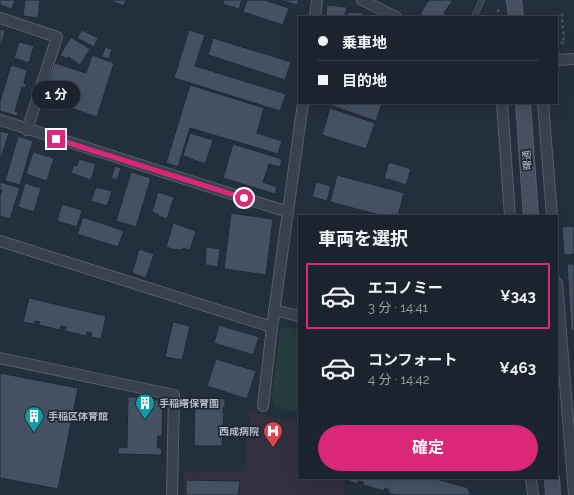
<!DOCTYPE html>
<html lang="ja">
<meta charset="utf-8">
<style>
:root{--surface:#1b232e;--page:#282f3a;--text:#f1f3f6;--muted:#a0a4aa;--line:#39404a;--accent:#db2777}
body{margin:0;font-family:Raleway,"Noto Sans JP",sans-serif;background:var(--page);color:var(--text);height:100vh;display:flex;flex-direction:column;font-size:15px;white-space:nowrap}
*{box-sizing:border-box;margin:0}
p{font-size:13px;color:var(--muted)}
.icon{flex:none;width:22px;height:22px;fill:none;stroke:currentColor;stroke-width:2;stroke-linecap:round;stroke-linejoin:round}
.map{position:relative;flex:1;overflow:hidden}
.side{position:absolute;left:298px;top:215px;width:260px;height:264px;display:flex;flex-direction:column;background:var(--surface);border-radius:0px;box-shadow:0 4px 16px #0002,0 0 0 1px var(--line)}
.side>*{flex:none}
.banner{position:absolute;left:298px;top:16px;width:260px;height:88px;border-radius:0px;box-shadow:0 4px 16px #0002,0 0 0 1px var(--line);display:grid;align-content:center;height:88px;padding:0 20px;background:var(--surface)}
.end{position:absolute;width:18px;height:18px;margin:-9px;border:5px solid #db2777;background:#fff;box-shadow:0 0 0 2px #fff}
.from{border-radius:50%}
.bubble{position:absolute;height:28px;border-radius:14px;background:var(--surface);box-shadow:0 4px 16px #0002,0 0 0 1px var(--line);font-size:13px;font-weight:700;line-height:28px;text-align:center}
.banner b{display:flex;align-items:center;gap:14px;height:38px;font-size:15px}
.banner b+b{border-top:1px solid var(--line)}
.banner i{width:10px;height:10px;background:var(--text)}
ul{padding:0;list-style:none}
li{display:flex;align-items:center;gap:12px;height:66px;margin:0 8px 6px;padding:0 12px;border:2px solid transparent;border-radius:0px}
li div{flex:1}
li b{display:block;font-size:15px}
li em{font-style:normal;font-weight:700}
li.active{border-color:var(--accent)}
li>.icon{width:36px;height:36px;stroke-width:1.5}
h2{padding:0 20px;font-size:18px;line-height:48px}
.primary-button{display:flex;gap:8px;margin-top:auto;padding:8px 20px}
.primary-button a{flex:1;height:46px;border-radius:24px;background:var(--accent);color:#fff;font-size:16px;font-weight:700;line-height:46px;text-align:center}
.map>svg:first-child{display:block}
.medical{fill:#32303f}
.green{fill:#263c3f}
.building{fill:#455162;stroke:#1f2835}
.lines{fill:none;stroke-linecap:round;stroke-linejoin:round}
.lane-casing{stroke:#565f6c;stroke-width:6}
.street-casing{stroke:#565f6c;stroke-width:12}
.secondary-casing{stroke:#565f6c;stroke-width:16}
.path{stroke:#44595c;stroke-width:2.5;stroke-dasharray:3 3;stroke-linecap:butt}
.lane{stroke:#38414e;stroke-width:5}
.street{stroke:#38414e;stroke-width:10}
.secondary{stroke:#465061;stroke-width:14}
.route{stroke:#db2777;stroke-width:5}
.labels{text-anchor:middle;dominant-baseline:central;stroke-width:3.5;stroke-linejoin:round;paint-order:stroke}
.street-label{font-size:10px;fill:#b4bcc9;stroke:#1d2633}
.poi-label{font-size:10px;font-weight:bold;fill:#b4bcc9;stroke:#1d2633;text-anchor:start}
</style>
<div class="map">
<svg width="574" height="495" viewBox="0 0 574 495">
<rect width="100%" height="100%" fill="#242f3e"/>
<path class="medical" d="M250,411L299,424V478H343V495H183L184,472L244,473Z"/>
<path class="green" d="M288,326L299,330V413L274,406L272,400L280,329Z"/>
<path class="building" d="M0,0H15L12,9L0,5Z
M25,0H40L38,18L23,16Z
M109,0H126L124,6Z
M224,0H242L239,9L223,4Z
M247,0H265L289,8L283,25L243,12Z
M279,0H299L297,5Z
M429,0H453L444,13L451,17H425L420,14Z
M327,5L347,7L345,17H326Z
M348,12L363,13V17H348Z
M0,29L5,31L1,45H0Z
M82,30L98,38L94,47L77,38Z
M189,30L205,35L195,66L286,94L280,111L174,78Z
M71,37L90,49L80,65L68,57L67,59L60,55Z
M213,38L291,62L285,80L208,55Z
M19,42L34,46L29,63L14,58Z
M105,47L112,49L109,59L102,57Z
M92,55L114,63L97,117L65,106V104L44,97L55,63L86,73Z
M11,65L27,70L24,83L26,84L25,88L22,87L15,111L18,112L17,116L0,111V101Z
M190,85L264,108L257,133L282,141L278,154L190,128L178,167L166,163Z
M324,103H382L376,121Z
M330,108L375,123L366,149L322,135Z
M0,131L9,133L0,161Z
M190,133L213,140L205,164L183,156Z
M18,136L33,141L20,185L5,181Z
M233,144L282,159L280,167L269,164L263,182L277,187L275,194L223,178Z
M33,152L54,158L47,181L26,174Z
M79,159L96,164L91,180L71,173L74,165L77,166Z
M389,162L411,169L406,185L384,178Z
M115,166L121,168L117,180L111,178Z
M131,172L151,178L136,227L116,221Z
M337,175L404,193L398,216H383L330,202Z
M0,182L20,188L10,219L0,216V196L2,190H0Z
M316,182L331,186L327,201L312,197Z
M25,183L41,188L34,212L18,207Z
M96,187L112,191L107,206L91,201Z
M158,192L174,197L167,219L158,216L159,215L152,212Z
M62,204L82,210L77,227L57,221Z
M231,213L273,219L266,275L224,269Z
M83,217L124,231L118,247L77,234Z
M173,223L196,231L190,250L183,248L182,250L177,249L176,250L166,247Z
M574,226V254L564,255L562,227Z
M206,247L220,249L218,267L205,265Z
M139,249L154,254L146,278L132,273Z
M567,264H574V330L571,331Z
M29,298L106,316L101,339L91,337L92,333L87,332L86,336L65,331L66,327L61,326L60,330L39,325L40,322L35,321L34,324L23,322Z
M173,322L190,326L182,360L165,357Z
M219,325L259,337L253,355L214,343Z
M216,359L256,371L247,399L207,386Z
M0,373L78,388L58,489L0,478Z
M128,397H148V400H159V403H163L162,436H158L157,447L162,449L161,455L119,454L118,452V450L120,447L127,448Z
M198,397L225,399V407H223V413H224L222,446H196L194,444L195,398Z
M343,478H433L469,488L468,490L470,491L469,495H396L388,493L389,490L385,488L384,491L363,485V482L359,481L358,484L343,479Z
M186,480L240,481L238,495H186Z"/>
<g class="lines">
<defs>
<path id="lane" d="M474,17L482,0"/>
<path id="street" d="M362,0L396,17
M315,17L317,0
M0,18L57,37L27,130
M557,60L574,59
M502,103L510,216
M543,103L552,216
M0,120L288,212
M0,241L272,327
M557,283L574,494
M274,310L299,316
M0,358L174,395L172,495
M263,406L272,327L303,103
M531,478L533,495"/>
<path id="secondary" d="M514,0L516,17
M523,103L531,216
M552,478L553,495"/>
</defs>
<use href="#lane" class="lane-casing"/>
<use href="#street" class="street-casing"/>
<use href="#secondary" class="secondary-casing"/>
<path class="path" d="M498,9L499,17
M557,17L556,16L562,15L564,43H557
M557,23L558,40"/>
<use href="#lane" class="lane"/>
<use href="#street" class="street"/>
<use href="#secondary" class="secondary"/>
</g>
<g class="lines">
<path class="route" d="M56,139L244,198"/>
</g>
<defs>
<symbol id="building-pin" viewBox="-11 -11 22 30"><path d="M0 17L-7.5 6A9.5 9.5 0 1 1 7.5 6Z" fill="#0f9aa8" stroke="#1d2633"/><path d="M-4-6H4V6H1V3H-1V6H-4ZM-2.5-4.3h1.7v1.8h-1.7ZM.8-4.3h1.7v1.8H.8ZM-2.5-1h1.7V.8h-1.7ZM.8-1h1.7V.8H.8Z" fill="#fff"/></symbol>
<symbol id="hospital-pin" viewBox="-11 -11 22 30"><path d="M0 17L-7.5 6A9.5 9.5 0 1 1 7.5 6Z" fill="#e0444e" stroke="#1d2633"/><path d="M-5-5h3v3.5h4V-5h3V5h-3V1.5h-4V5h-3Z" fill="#fff"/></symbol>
</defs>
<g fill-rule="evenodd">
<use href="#building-pin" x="134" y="392" width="22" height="30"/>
<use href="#building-pin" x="23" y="405" width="22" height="30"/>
<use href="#hospital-pin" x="262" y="420" width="22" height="30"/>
</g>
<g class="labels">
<g class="street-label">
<text transform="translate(527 160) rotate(-95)">曙通</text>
</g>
<g class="poi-label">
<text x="159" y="403">手稲曙保育園</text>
<text x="48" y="416">手稲区体育館</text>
<text x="259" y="431" text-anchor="end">西成病院</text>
</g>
</g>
</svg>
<i class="end from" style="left:244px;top:198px"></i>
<i class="end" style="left:56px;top:139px"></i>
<div class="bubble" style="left:32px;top:81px;width:48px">1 分</div>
<div class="banner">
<b><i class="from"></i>乗車地</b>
<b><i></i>目的地</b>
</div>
<section class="side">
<h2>車両を選択</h2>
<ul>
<li class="active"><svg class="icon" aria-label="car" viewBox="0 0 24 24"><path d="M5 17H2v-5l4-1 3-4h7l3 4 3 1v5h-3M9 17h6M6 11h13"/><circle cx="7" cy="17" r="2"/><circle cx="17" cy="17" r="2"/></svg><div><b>エコノミー</b><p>3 分 · 14:41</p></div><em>¥343</em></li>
<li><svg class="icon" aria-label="car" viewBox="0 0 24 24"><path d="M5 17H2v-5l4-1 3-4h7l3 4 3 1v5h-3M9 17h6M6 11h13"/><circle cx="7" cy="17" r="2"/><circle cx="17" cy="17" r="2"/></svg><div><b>コンフォート</b><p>4 分 · 14:42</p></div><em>¥463</em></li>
</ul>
<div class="primary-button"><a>確定</a></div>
</section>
</div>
